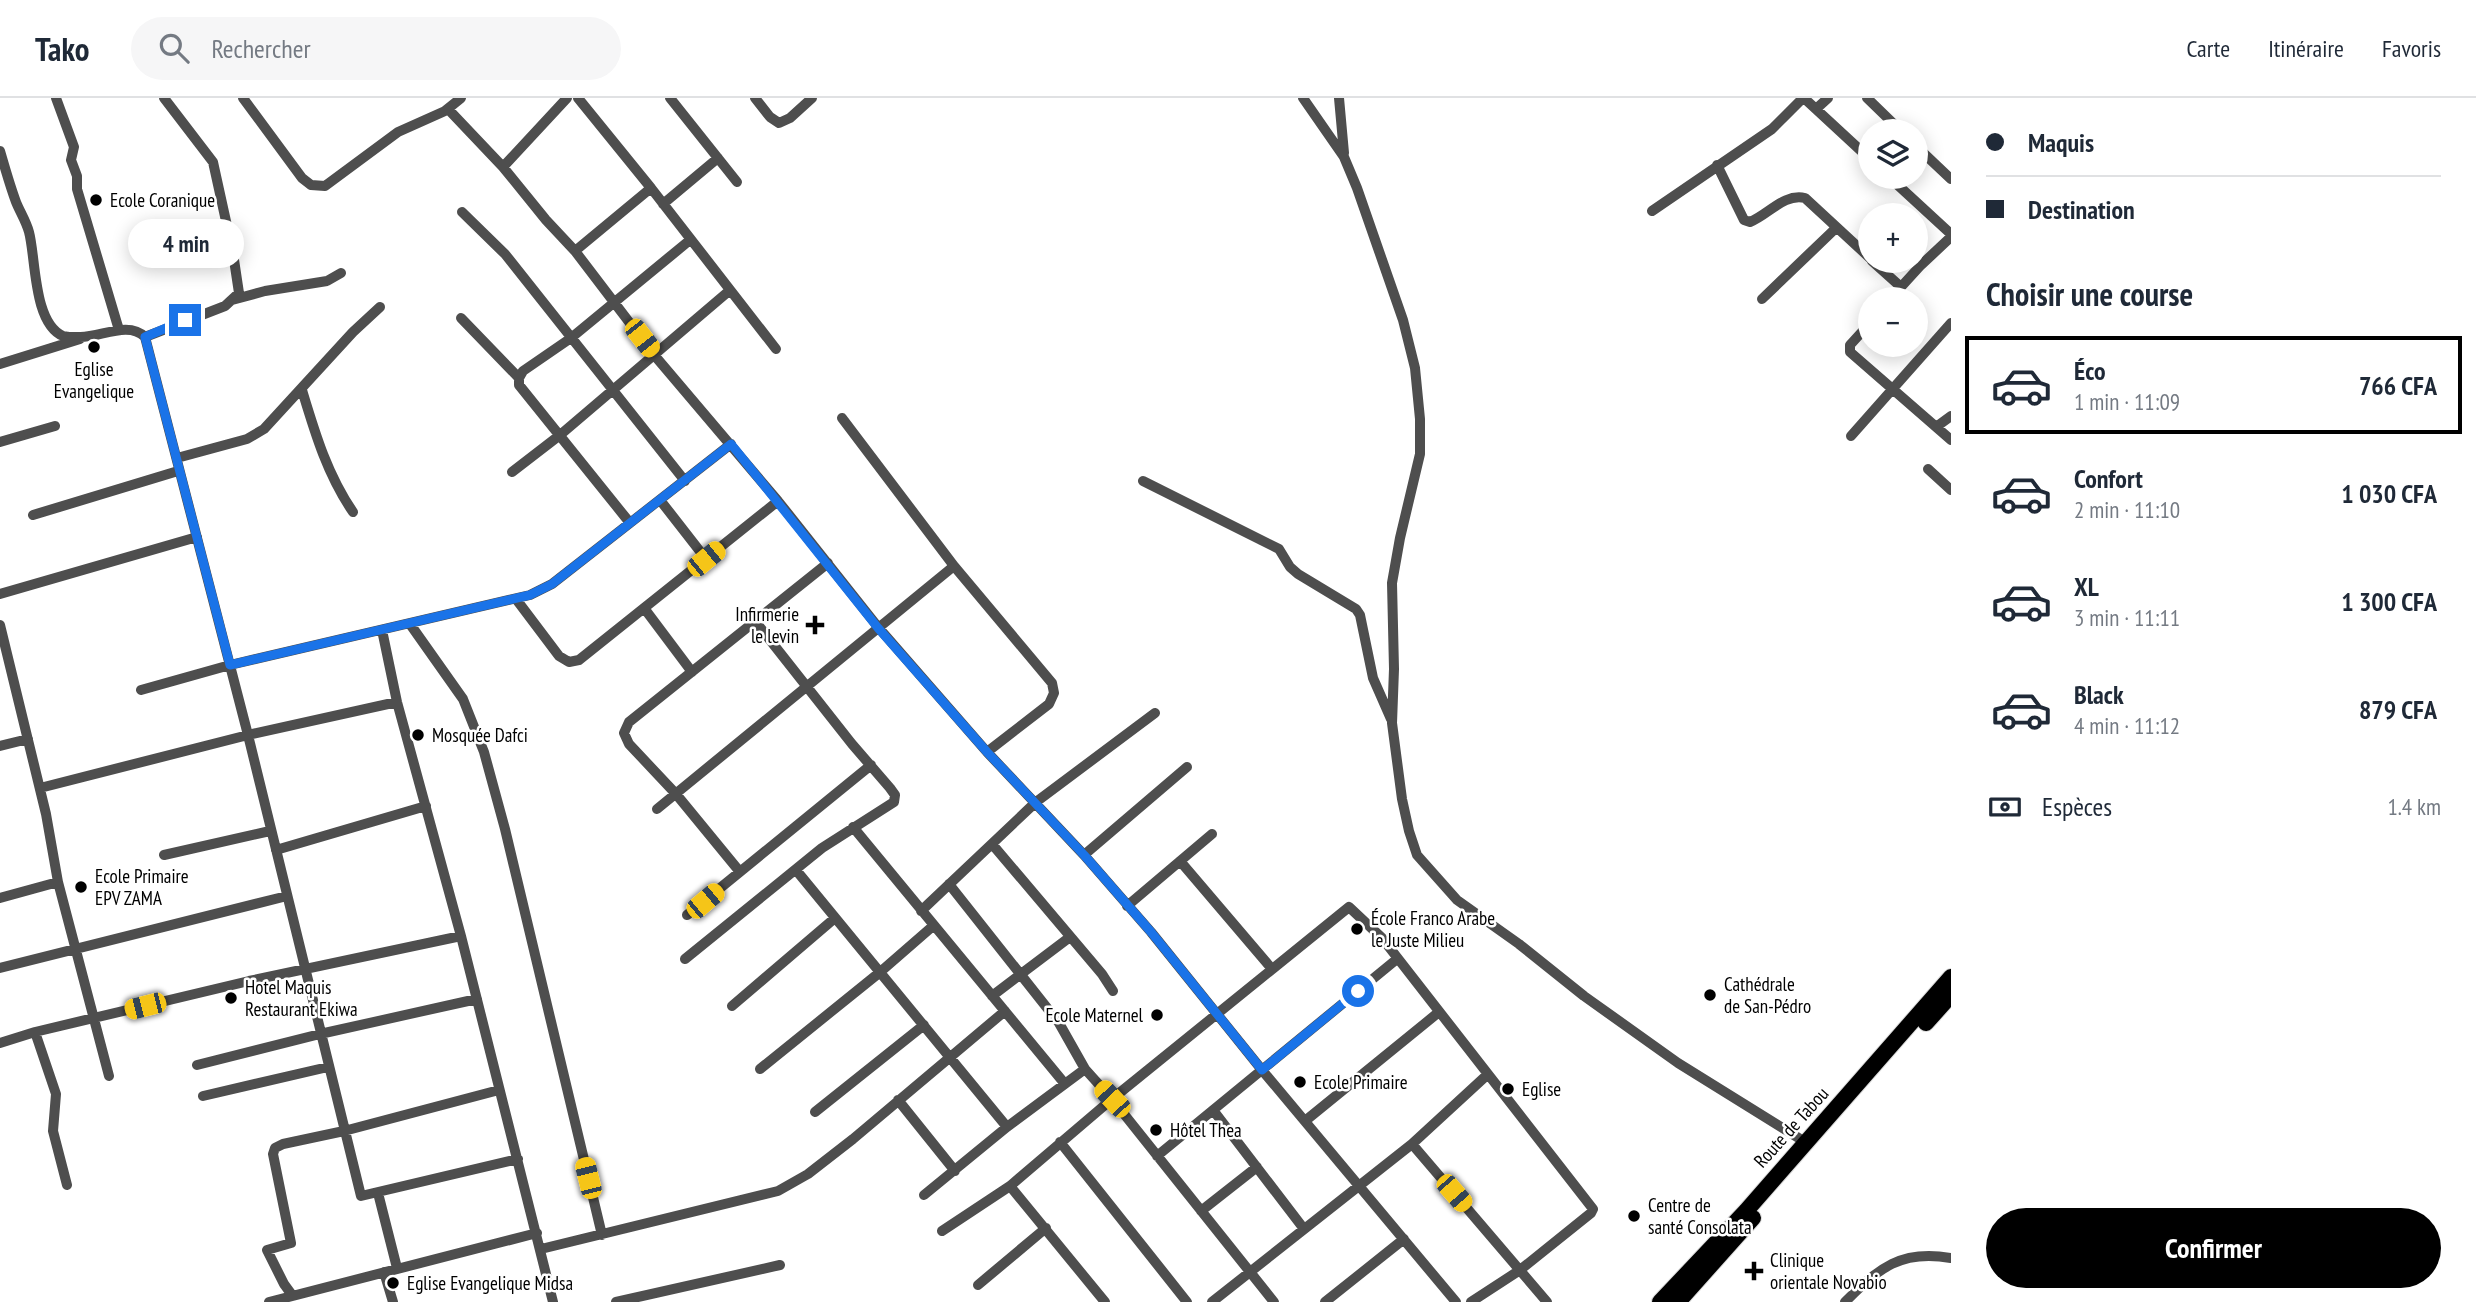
<!DOCTYPE html>
<html lang="fr">
<meta charset="utf-8">
<style>
:root{--surface:#fff;--page:#f6f6f7;--text:#1f2937;--muted:#747a83;--line:#e0e1e3;--accent:#000}
body{margin:0;font-family:"PT Sans Narrow",sans-serif;background:var(--page);color:var(--text);height:100vh;display:flex;flex-direction:column;font-size:26px;white-space:nowrap}
*{box-sizing:border-box;margin:0}
p{font-size:23px;color:var(--muted)}
.icon{flex:none;width:38px;height:38px;fill:none;stroke:currentColor;stroke-width:2;stroke-linecap:round;stroke-linejoin:round}
.map{position:relative;flex:1;overflow:hidden}
.side{display:flex;flex-direction:column;background:var(--surface);width:525px}
.side>*{flex:none}
.banner{display:grid;align-content:center;height:154px;padding:0 35px;background:var(--surface)}
.controls{position:absolute;left:1858px;top:21px;display:grid;gap:14px}
.controls a{display:grid;place-items:center;width:70px;height:70px;border-radius:50%;background:var(--surface);box-shadow:0 4px 18px #0003;font-size:35px}
.end{position:absolute;width:32px;height:32px;margin:-16px;border:9px solid #1a73e8;background:#fff;box-shadow:0 0 0 4px #fff}
.from{border-radius:50%}
.bubble{position:absolute;height:49px;border-radius:24px;background:var(--surface);box-shadow:0 4px 18px #0003;font-size:23px;font-weight:700;line-height:49px;text-align:center}
.car{position:absolute;width:21px;height:42px;margin:-21px -10px;border-radius:9px;box-shadow:0 0 5px 2px #0007;background:linear-gradient(#f5c518 24%,#345 0 40%,#f5c518 0 76%,#345 0 86%,#f5c518 0)}
.banner b{display:flex;align-items:center;gap:24px;height:66px;font-size:26px}
.banner b+b{border-top:2px solid var(--line)}
.banner i{width:18px;height:18px;background:var(--text)}
ul{padding:0;list-style:none}
li{display:flex;align-items:center;gap:21px;height:98px;margin:0 14px 10px;padding:0 21px;border:4px solid transparent;border-radius:0px}
li div{flex:1}
li b{display:block;font-size:26px}
li em{font-style:normal;font-weight:700}
li.selected{border-color:var(--accent)}
li>.icon{width:63px;height:63px;stroke-width:1.5}
h2{padding:0 35px;font-size:32px;line-height:84px}
.pay{display:flex;align-items:center;gap:18px;height:77px;padding:0 35px;font-size:26px}
.pay p{margin-inline-start:auto}
.action{display:flex;gap:14px;margin-top:auto;padding:14px 35px}
.action a{flex:1;height:80px;border-radius:42px;background:var(--accent);color:#fff;font-size:28px;font-weight:700;line-height:80px;text-align:center}
header{display:flex;align-items:center;gap:42px;box-sizing:border-box;height:98px;padding:0 35px;background:var(--surface);border-bottom:2px solid var(--line)}
header strong{font-size:33px}
nav{display:flex;gap:38px;margin-inline-start:auto;font-size:24px}
.search{width:490px;height:63px;background:var(--page);display:flex;align-items:center;gap:18px;box-sizing:border-box;padding:0 24px;border-radius:38px;color:var(--muted);font-size:26px}
main{display:flex;flex:1;min-height:0}
.map>svg:first-child{display:block}
.lines{fill:none;stroke-linecap:round;stroke-linejoin:round}
.primary-casing{stroke:#dbdbdb;stroke-width:18}
.street{stroke:#4e4e4e;stroke-width:10}
.primary{stroke:#000;stroke-width:16}
.route{stroke:#1a73e8;stroke-width:9}
.poi-dot{fill:#000;stroke:#fff;stroke-width:2.5}
.labels{text-anchor:middle;dominant-baseline:central;stroke-width:5;stroke-linejoin:round;paint-order:stroke}
.poi-label{font-size:19px;fill:#000;stroke:#fff;text-anchor:start}
.street-label{font-size:19px;fill:#000;stroke:#fff}
</style>
<header>
<strong>Tako</strong>
<div class="search"><svg class="icon" aria-label="search" viewBox="0 0 24 24"><circle cx="10" cy="10" r="6"/><path d="M15 15l6 6"/></svg>Rechercher</div>
<nav><a>Carte</a><a>Itinéraire</a><a>Favoris</a></nav>
</header>
<main>
<div class="map">
<svg width="1951" height="1204" viewBox="0 0 1951 1204">
<rect width="100%" height="100%" fill="#fff"/>
<g class="lines">
<defs>
<path id="primary" d="M1926,925L1951,897
M1660,1204L1746,1113L1951,879
M1678,1204L1753,1120"/>
</defs>
<use href="#primary" class="primary-casing"/>
<path class="street" d="M56,0L74,49L71,62L77,78V91L119,232
M243,0L302,80L311,87L325,88L398,34L445,13L461,0
M578,0L651,90L575,153L655,258L778,403L878,529L987,654L1084,757L1151,834L1262,972L1456,1204
M670,0L737,84
M755,0L770,19L779,25L790,20L812,0
M1303,0L1344,59L1357,90L1403,222L1415,270L1420,321V356L1400,440L1392,485L1394,571L1392,625L1402,701L1409,733L1417,757L1457,802L1519,846L1584,898L1678,965L1805,1044
M1339,0L1344,55
M1804,0L1871,62
M1867,0L1901,33
M448,11L503,69L546,122L575,153
M1816,11L1828,0
M1916,48L1951,81
M0,53C5,70 10,88 16,104C20,114 26,123 29,134C36,160 33,225 63,238C67,239 74,239 79,239C100,240 128,222 145,239L248,637L361,1098L518,1061
M1717,67L1744,122L1750,124C1768,117 1784,95 1805,100L1871,161
M503,69L567,0
M1889,79L1951,136
M651,90L776,251
M663,106L718,60
M1652,113L1772,31L1803,0
M462,114L505,156L685,383
M1872,163L1901,189
M1762,201L1836,130
M1890,201L1921,167L1951,139
M232,202L265,193L327,183L341,175
M461,220L519,280
M1871,224L1850,247V254L1951,342
M145,239L225,208L239,195L233,155L213,64L164,0
M0,266L80,241
M302,292C315,335 327,376 353,414
M1936,329L1951,318
M1851,338L1951,225
M0,344L55,328
M177,360L247,341L264,331L353,234L380,209
M1928,371L1951,392
M512,374L560,337L729,193
M1143,383L1279,451L1290,469L1298,476L1356,511L1360,517L1373,580L1391,621
M660,402L706,461
M33,417L178,373
M630,425L519,287V280L523,273L571,240L690,142
M954,468L1052,585L1054,595L1049,606L987,654
M0,496L197,439
M516,501L559,558L569,564L579,562L778,403
M644,510L692,574
M410,526L463,601L484,654L505,731L602,1137
M0,527L46,716L58,784L109,978
M382,532L397,604L461,838L553,1204
M141,592L230,567L530,497L552,486L731,346
M0,648L28,641
M40,690L248,637L397,604
M657,711L954,468L842,320
M853,729L1065,986
M992,746L1102,876L1113,893
M276,752L426,708
M164,757L270,733
M1084,757L1187,669
M1180,763L1272,871
M796,772L1007,1029
M740,774L676,696L629,646L624,635L629,624L828,465
M949,786L1059,925L1085,971L1112,1001L1274,1204
M0,800L58,784
M1127,808L1212,736
M921,813L1036,704L1155,615
M687,817L871,667
M685,861L822,750L894,704L895,697L890,690L852,646L755,523
M0,870L287,798
M992,898L1070,839
M732,908L835,820
M35,934L56,996L53,1033L67,1087
M0,945L35,934L249,883L461,838
M197,967L320,936L477,901
M760,971L879,875L933,828
M203,998L328,969
M898,1002L955,1073
M1213,1012L1304,1131
M815,1014L924,927
M1305,1023L1439,914
M1060,1044L1187,1204
M1412,1046L1547,1204
M1157,1058L1397,861
M1010,1088L1105,1204
M378,1095L397,1170
M924,1097L1007,1029L1085,971
M1201,1113L1257,1069
M942,1133L1010,1088L1112,1001L1349,809L1382,840L1593,1111L1591,1115L1520,1172L1471,1204
M541,1151L778,1093L808,1076L853,1041L1005,913
M384,1174L393,1204
M978,1187L1046,1130
M292,1197L284,1186L267,1152L291,1145L273,1056L275,1050L283,1046L344,1033L499,992
M269,1204L537,1135
M616,1204L780,1167
M1212,1204L1412,1046L1487,977
M1325,1204L1404,1141
M1845,1204C1879,1170 1901,1151 1951,1160"/>
<use href="#primary" class="primary"/>
</g>
<g class="lines">
<path class="route" d="M185,222L145,239L230,567L530,497L552,486L731,346L878,530L987,654L1084,757L1151,834L1262,972L1358,893"/>
</g>
<g class="poi-dot">
<circle cx="96" cy="102" r="7"/>
<circle cx="94" cy="249" r="7"/>
<path d="M811.5 516.5h7v7h7v7h-7v7h-7v-7h-7v-7h7z"/>
<circle cx="418" cy="637" r="7"/>
<circle cx="81" cy="789" r="7"/>
<circle cx="1357" cy="831" r="7"/>
<circle cx="1710" cy="897" r="7"/>
<circle cx="231" cy="900" r="7"/>
<circle cx="1157" cy="917" r="7"/>
<circle cx="1300" cy="984" r="7"/>
<circle cx="1508" cy="991" r="7"/>
<circle cx="1156" cy="1032" r="7"/>
<circle cx="1634" cy="1118" r="7"/>
<path d="M1750.5 1162.5h7v7h7v7h-7v7h-7v-7h-7v-7h7z"/>
<circle cx="393" cy="1185" r="7"/>
</g>
<g class="labels">
<g class="poi-label">
<text x="110" y="102">Ecole Coranique</text>
<text x="94" y="271" text-anchor="middle">Eglise<tspan x="94" dy="22">Evangelique</tspan></text>
<text x="799" y="516" text-anchor="end">Infirmerie<tspan x="799" dy="22">le levin</tspan></text>
<text x="432" y="637">Mosquée Dafci</text>
<text x="95" y="778">Ecole Primaire<tspan x="95" dy="22">EPV ZAMA</tspan></text>
<text x="1371" y="820">École Franco Arabe<tspan x="1371" dy="22">le Juste Milieu</tspan></text>
<text x="1724" y="886">Cathédrale<tspan x="1724" dy="22">de San-Pédro</tspan></text>
<text x="245" y="889">Hotel Maquis<tspan x="245" dy="22">Restaurant Ekiwa</tspan></text>
<text x="1143" y="917" text-anchor="end">Ecole Maternel</text>
<text x="1314" y="984">Ecole Primaire</text>
<text x="1522" y="991">Eglise</text>
<text x="1170" y="1032">Hôtel Thea</text>
<text x="1648" y="1107">Centre de<tspan x="1648" dy="22">santé Consolata</tspan></text>
<text x="1770" y="1162">Clinique<tspan x="1770" dy="22">orientale Novabio</tspan></text>
<text x="407" y="1185">Eglise Evangelique Midsa</text>
</g>
<g class="street-label">
<text transform="translate(1791 1029) rotate(-48)">Route de Tabou</text>
</g>
</g>
</svg>
<div class="controls">
<a><svg class="icon" aria-label="layers" viewBox="0 0 24 24"><path d="M12 4l9 5-9 5-9-5zM3 14l9 5 9-5"/></svg></a>
<a>+</a>
<a>−</a>
</div>
<i class="end from" style="left:1358px;top:893px"></i>
<i class="end" style="left:185px;top:222px"></i>
<div class="bubble" style="left:128px;top:121px;width:116px">4 min</div>
<i class="car" style="left:642px;top:240px;rotate:142deg"></i>
<i class="car" style="left:706px;top:461px;rotate:51deg"></i>
<i class="car" style="left:705px;top:803px;rotate:50deg"></i>
<i class="car" style="left:145px;top:908px;rotate:256deg"></i>
<i class="car" style="left:1112px;top:1001px;rotate:317deg"></i>
<i class="car" style="left:588px;top:1080px;rotate:346deg"></i>
<i class="car" style="left:1454px;top:1095px;rotate:139deg"></i>
</div>
<section class="side">
<div class="banner">
<b><i class="from"></i>Maquis</b>
<b><i></i>Destination</b>
</div>
<h2>Choisir une course</h2>
<ul>
<li class="selected"><svg class="icon" aria-label="car" viewBox="0 0 24 24"><path d="M5 17H2v-5l4-1 3-4h7l3 4 3 1v5h-3M9 17h6M6 11h13"/><circle cx="7" cy="17" r="2"/><circle cx="17" cy="17" r="2"/></svg><div><b>Éco</b><p>1 min · 11:09</p></div><em>766 CFA</em></li>
<li><svg class="icon" aria-label="car" viewBox="0 0 24 24"><path d="M5 17H2v-5l4-1 3-4h7l3 4 3 1v5h-3M9 17h6M6 11h13"/><circle cx="7" cy="17" r="2"/><circle cx="17" cy="17" r="2"/></svg><div><b>Confort</b><p>2 min · 11:10</p></div><em>1 030 CFA</em></li>
<li><svg class="icon" aria-label="car" viewBox="0 0 24 24"><path d="M5 17H2v-5l4-1 3-4h7l3 4 3 1v5h-3M9 17h6M6 11h13"/><circle cx="7" cy="17" r="2"/><circle cx="17" cy="17" r="2"/></svg><div><b>XL</b><p>3 min · 11:11</p></div><em>1 300 CFA</em></li>
<li><svg class="icon" aria-label="car" viewBox="0 0 24 24"><path d="M5 17H2v-5l4-1 3-4h7l3 4 3 1v5h-3M9 17h6M6 11h13"/><circle cx="7" cy="17" r="2"/><circle cx="17" cy="17" r="2"/></svg><div><b>Black</b><p>4 min · 11:12</p></div><em>879 CFA</em></li>
</ul>
<div class="pay"><svg class="icon" aria-label="cash" viewBox="0 0 24 24"><path d="M3 7h18v10H3z"/><circle cx="12" cy="12" r="2"/></svg>Espèces<p>1.4 km</p></div>
<div class="action"><a>Confirmer</a></div>
</section>
</main>
